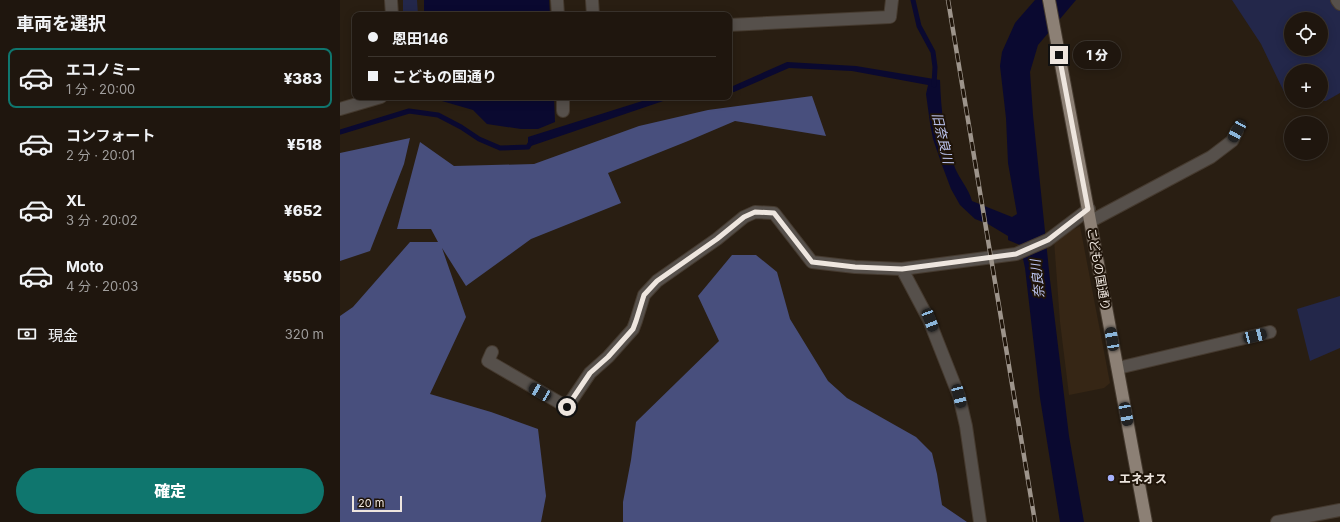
<!DOCTYPE html>
<html lang="ja">
<meta charset="utf-8">
<style>
:root{--surface:#1f160e;--page:#2c231c;--text:#f1f3f6;--muted:#a19f9e;--line:#3c352e;--accent:#0f766e}
body{margin:0;font-family:Inter,"Noto Sans JP",sans-serif;background:var(--page);color:var(--text);height:100vh;display:flex;flex-direction:column;font-size:15px;white-space:nowrap}
*{box-sizing:border-box;margin:0}
p{font-size:13px;color:var(--muted)}
.icon{flex:none;width:22px;height:22px;fill:none;stroke:currentColor;stroke-width:2;stroke-linecap:round;stroke-linejoin:round}
.map{position:relative;flex:1;overflow:hidden}
.drawer{display:flex;flex-direction:column;background:var(--surface);width:340px}
.drawer>*{flex:none}
.top-card{position:absolute;left:12px;top:12px;width:380px;height:88px;border-radius:8px;box-shadow:0 2px 10px #0003,0 0 0 1px var(--line);display:grid;align-content:center;height:88px;padding:0 16px;background:var(--surface)}
.buttons{position:absolute;left:944px;top:12px;display:grid;gap:8px}
.buttons a{display:grid;place-items:center;width:44px;height:44px;border-radius:50%;background:var(--surface);box-shadow:0 2px 10px #0003,0 0 0 1px var(--line);font-size:20px}
.scale{position:absolute;left:12px;bottom:10px;width:50px;box-sizing:border-box;padding-left:4px;border:2px solid #eee6df;border-top:0;font-size:11px;line-height:14px;white-space:nowrap;color:#eee6df;-webkit-text-stroke:3px #1f1409;paint-order:stroke}
.end{position:absolute;width:18px;height:18px;margin:-9px;border:5px solid #eee6df;background:#111;box-shadow:0 0 0 2px #111}
.from{border-radius:50%}
.bubble{position:absolute;height:28px;border-radius:14px;background:var(--surface);box-shadow:0 2px 10px #0003,0 0 0 1px var(--line);font-size:13px;font-weight:800;line-height:28px;text-align:center}
.car{position:absolute;width:12px;height:24px;margin:-12px -6px;border-radius:5px;box-shadow:0 0 3px 1px #0007;background:linear-gradient(#222 24%,#8ab4d8 0 40%,#222 0 76%,#8ab4d8 0 86%,#222 0)}
.top-card b{display:flex;align-items:center;gap:14px;height:38px;font-size:15px}
.top-card b+b{border-top:1px solid var(--line)}
.top-card i{width:10px;height:10px;background:var(--text)}
ul{padding:0;list-style:none}
li{display:flex;align-items:center;gap:12px;height:60px;margin:0 8px 6px;padding:0 8px;border:2px solid transparent;border-radius:8px}
li div{flex:1}
li b{display:block;font-size:15px}
li em{font-style:normal;font-weight:800}
li.active{border-color:var(--accent)}
li>.icon{width:36px;height:36px;stroke-width:1.5}
h2{padding:0 16px;font-size:18px;line-height:48px}
.pay{display:flex;align-items:center;gap:10px;height:44px;padding:0 16px;font-size:15px}
.pay p{margin-inline-start:auto}
.cta{display:flex;gap:8px;margin-top:auto;padding:8px 16px}
.cta a{flex:1;height:46px;border-radius:24px;background:var(--accent);color:#fff;font-size:16px;font-weight:800;line-height:46px;text-align:center}
main{display:flex;flex:1;min-height:0}
.map>svg:first-child{display:block}
.built{fill:#362615}
.green{fill:#23274a;fill-rule:evenodd}
.forest{fill:#484f7d}
.water{fill:#0a0930}
.lines{fill:none;stroke-linecap:round;stroke-linejoin:round}
.stream{stroke:#0a0930;stroke-width:5}
.minor-casing{stroke:#453a2f;stroke-width:14}
.major-casing{stroke:#453a2f;stroke-width:14}
.minor{stroke:#56504b;stroke-width:12}
.major{stroke:#8c8075;stroke-width:12}
.rail-casing{stroke:#9d948b;stroke-width:4.5}
.rail{stroke:#1f1409;stroke-width:3;stroke-dasharray:9;stroke-linecap:butt}
.route{stroke:#eee6df;stroke-width:5}
.poi-dot{fill:#a5b1fc;stroke:#1f1409;stroke-width:1.5}
.labels{text-anchor:middle;dominant-baseline:central;stroke-width:4;stroke-linejoin:round;paint-order:stroke}
.street-label{font-size:12px;fill:#eee6df;stroke:#1f1409}
.poi-label{font-size:12px;font-weight:bold;fill:#eee6df;stroke:#1f1409;text-anchor:start}
.water-label{font-size:13px;font-style:italic;fill:#bec7f3;stroke:#1f1409}
</style>
<main>
<section class="drawer">
<h2>車両を選択</h2>
<ul>
<li class="active"><svg class="icon" aria-label="car" viewBox="0 0 24 24"><path d="M5 17H2v-5l4-1 3-4h7l3 4 3 1v5h-3M9 17h6M6 11h13"/><circle cx="7" cy="17" r="2"/><circle cx="17" cy="17" r="2"/></svg><div><b>エコノミー</b><p>1 分 · 20:00</p></div><em>¥383</em></li>
<li><svg class="icon" aria-label="car" viewBox="0 0 24 24"><path d="M5 17H2v-5l4-1 3-4h7l3 4 3 1v5h-3M9 17h6M6 11h13"/><circle cx="7" cy="17" r="2"/><circle cx="17" cy="17" r="2"/></svg><div><b>コンフォート</b><p>2 分 · 20:01</p></div><em>¥518</em></li>
<li><svg class="icon" aria-label="car" viewBox="0 0 24 24"><path d="M5 17H2v-5l4-1 3-4h7l3 4 3 1v5h-3M9 17h6M6 11h13"/><circle cx="7" cy="17" r="2"/><circle cx="17" cy="17" r="2"/></svg><div><b>XL</b><p>3 分 · 20:02</p></div><em>¥652</em></li>
<li><svg class="icon" aria-label="car" viewBox="0 0 24 24"><path d="M5 17H2v-5l4-1 3-4h7l3 4 3 1v5h-3M9 17h6M6 11h13"/><circle cx="7" cy="17" r="2"/><circle cx="17" cy="17" r="2"/></svg><div><b>Moto</b><p>4 分 · 20:03</p></div><em>¥550</em></li>
</ul>
<div class="pay"><svg class="icon" aria-label="cash" viewBox="0 0 24 24"><path d="M3 7h18v10H3z"/><circle cx="12" cy="12" r="2"/></svg>現金<p>320 m</p></div>
<div class="cta"><a>確定</a></div>
</section>
<div class="map">
<svg width="1000" height="522" viewBox="0 0 1000 522">
<rect width="100%" height="100%" fill="#291e12"/>
<path class="built" d="M740,226L770,383L764,388L729,395L720,322L714,240Z"/>
<path class="green" d="M63,0H77L78,15H63Z
M892,0H1000V93L986,101H981V71H951V97L946,96L921,44ZM951,19H981V49H951Z
M1000,296V348L970,361L957,309Z"/>
<path class="forest" d="M472,96L486,136L395,121L348,141L268,173L281,203L191,239L126,286L102,248L126,317L90,394L151,412L198,429L206,496L201,522H0V316L13,307L70,242H98L91,229H57L80,142L114,166L194,164L299,126L368,110Z
M70,138L64,164L30,251L0,261V153Z
M392,255H416L437,272L450,319L488,381L507,398L576,437L592,453L597,474L602,505L627,522H283V502L291,460L296,422L379,341L358,296Z"/>
<path class="water" d="M84,0H209L210,15H84Z
M695,0H736L698,45L690,72L693,115L710,280L729,436L744,522H720L700,398L685,268L680,245L668,240V236L648,224L635,219L620,205L611,189L602,165L593,139L590,123L586,94L588,85L512,71L449,68L394,92H389V86H393L447,62L516,66L600,80C601,110 604,140 615,168C620,180 629,189 632,201L672,217L677,214L668,163L666,118L660,66L662,52L675,23Z
M88,97H214L215,122L198,129H181L147,124L133,110Z
M315,97H335L188,147V137Z"/>
<g class="lines">
<path class="stream" d="M573,0L579,26L593,52L595,67L594,85
M0,132L69,111L98,115L121,127L139,139L160,148L188,147L191,142"/>
<defs>
<path id="minor" d="M51,0L52,15
M217,0L218,15
M252,0L253,15
M997,0L1000,4
M389,25L550,17L552,0
M223,97V111
M0,109L41,97
M751,221L871,157L892,141L897,131
M562,269L589,320L619,396L626,426L640,522
M152,352L148,361L227,407L250,373L268,357L293,329L296,321L304,295L317,281L377,239L404,217L415,212L434,213L472,262L515,267L562,269L676,254L708,240L749,209
M778,368L930,332
M937,522L1000,510"/>
<path id="major" d="M709,0L806,522"/>
</defs>
<use href="#minor" class="minor-casing"/>
<use href="#major" class="major-casing"/>
<use href="#minor" class="minor"/>
<use href="#major" class="major"/>
<defs>
<path id="rail" d="M608,0L695,522"/>
</defs>
<use href="#rail" class="rail-casing"/>
<use href="#rail" class="rail"/>
</g>
<g class="lines">
<path class="route" d="M227,407L250,373L268,357L293,329L296,321L304,295L317,281L377,239L404,217L415,212L434,213L472,262L515,267L562,269L676,254L708,240L748,209L719,55"/>
</g>
<circle class="poi-dot" cx="771" cy="478" r="4"/>
<g class="labels">
<g class="street-label">
<text transform="translate(759 269) rotate(80)">こどもの国通り</text>
</g>
<g class="poi-label">
<text x="779" y="478">エネオス</text>
</g>
<g class="water-label">
<text transform="translate(603 138) rotate(77)">旧奈良川</text>
<text transform="translate(697 279) rotate(-96)">奈良川</text>
</g>
</g>
</svg>
<div class="buttons">
<a><svg class="icon" aria-label="locate" viewBox="0 0 24 24"><circle cx="12" cy="12" r="6"/><path d="M12 2v4M12 18v4M2 12h4M18 12h4"/></svg></a>
<a>+</a>
<a>−</a>
</div>
<div class="scale">20 m</div>
<i class="end from" style="left:227px;top:407px"></i>
<i class="end" style="left:719px;top:55px"></i>
<div class="bubble" style="left:733px;top:41px;width:48px">1 分</div>
<i class="car" style="left:897px;top:131px;rotate:209deg"></i>
<i class="car" style="left:590px;top:320px;rotate:159deg"></i>
<i class="car" style="left:915px;top:336px;rotate:76deg"></i>
<i class="car" style="left:772px;top:339px;rotate:350deg"></i>
<i class="car" style="left:200px;top:392px;rotate:300deg"></i>
<i class="car" style="left:619px;top:396px;rotate:166deg"></i>
<i class="car" style="left:786px;top:414px;rotate:169deg"></i>
<div class="top-card">
<b><i class="from"></i>恩田146</b>
<b><i></i>こどもの国通り</b>
</div>
</div>
</main>
